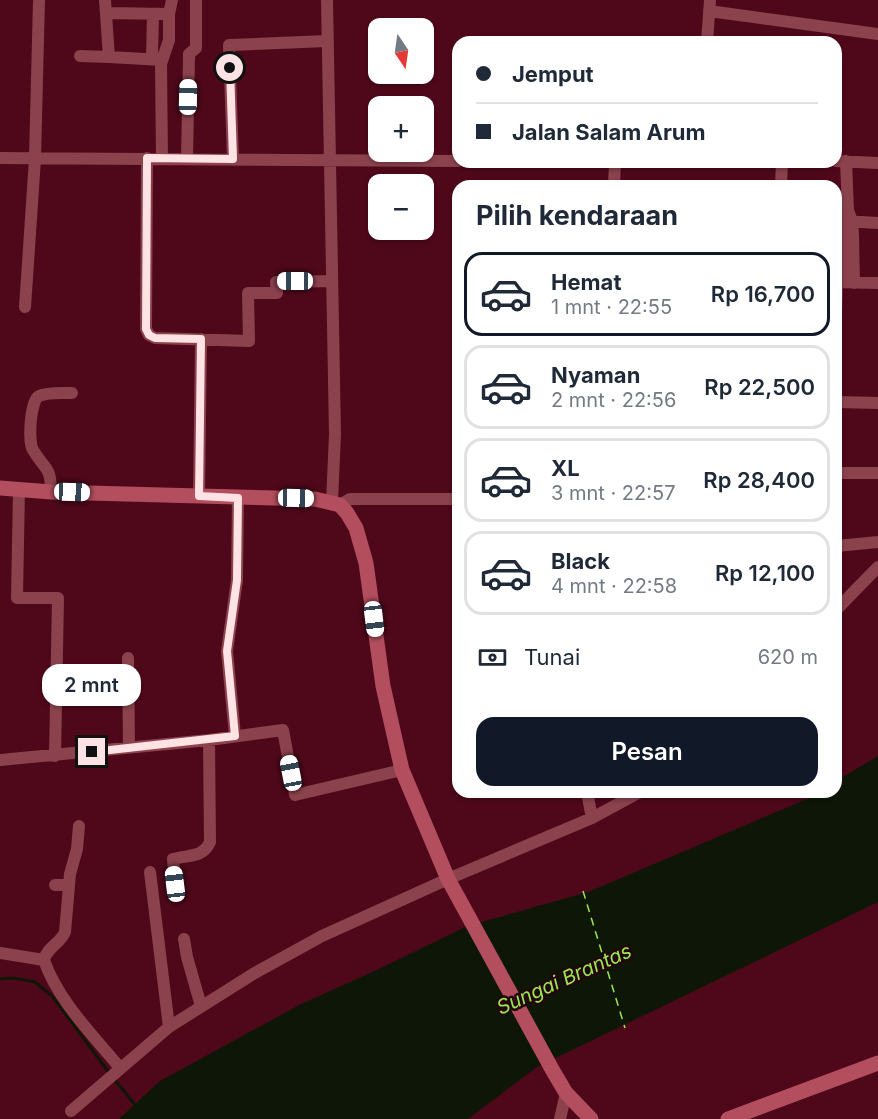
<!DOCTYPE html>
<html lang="id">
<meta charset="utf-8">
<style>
:root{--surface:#fff;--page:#f2f2f3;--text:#1f2937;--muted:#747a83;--line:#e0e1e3;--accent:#111827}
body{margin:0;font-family:Inter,sans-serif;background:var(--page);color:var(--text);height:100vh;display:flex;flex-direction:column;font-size:22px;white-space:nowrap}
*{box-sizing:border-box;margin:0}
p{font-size:20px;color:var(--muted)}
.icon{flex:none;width:33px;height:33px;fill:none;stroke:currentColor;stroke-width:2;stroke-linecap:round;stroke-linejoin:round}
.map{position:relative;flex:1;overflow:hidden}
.details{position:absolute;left:452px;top:180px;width:390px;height:618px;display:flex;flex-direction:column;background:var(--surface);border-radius:18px;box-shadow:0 2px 4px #0004}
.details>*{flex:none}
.banner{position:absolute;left:452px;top:36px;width:390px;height:132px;border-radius:18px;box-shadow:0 2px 4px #0004;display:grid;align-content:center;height:132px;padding:0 24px;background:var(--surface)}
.needle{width:39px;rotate:167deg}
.fabs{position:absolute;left:368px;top:18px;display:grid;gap:12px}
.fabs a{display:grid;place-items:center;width:66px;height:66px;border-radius:12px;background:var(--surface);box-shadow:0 2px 4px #0004;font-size:30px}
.end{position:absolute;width:27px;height:27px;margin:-14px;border:8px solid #fee2e4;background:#111;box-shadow:0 0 0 3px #111}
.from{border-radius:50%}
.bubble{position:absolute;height:42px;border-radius:18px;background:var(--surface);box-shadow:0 2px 4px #0004;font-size:20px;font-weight:600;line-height:42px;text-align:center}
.car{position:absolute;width:18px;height:36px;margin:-18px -9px;border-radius:8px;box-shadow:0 0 4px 2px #0007;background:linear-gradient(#fff 24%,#345 0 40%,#fff 0 76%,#345 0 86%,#fff 0)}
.banner b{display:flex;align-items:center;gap:21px;height:57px;font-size:22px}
.banner b+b{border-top:2px solid var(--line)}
.banner i{width:15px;height:15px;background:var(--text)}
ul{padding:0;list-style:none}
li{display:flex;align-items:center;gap:18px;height:84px;margin:0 12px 9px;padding:0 12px;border:3px solid var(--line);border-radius:18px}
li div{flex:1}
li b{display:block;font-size:22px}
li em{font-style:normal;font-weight:600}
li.selected{border-color:var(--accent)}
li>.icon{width:54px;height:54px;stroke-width:1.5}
h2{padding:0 24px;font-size:27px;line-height:72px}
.pay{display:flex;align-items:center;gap:15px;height:66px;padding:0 24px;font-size:22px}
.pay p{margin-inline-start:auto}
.button{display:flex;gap:12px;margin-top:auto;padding:12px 24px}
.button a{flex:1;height:69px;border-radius:18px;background:var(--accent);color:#fff;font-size:24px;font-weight:600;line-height:69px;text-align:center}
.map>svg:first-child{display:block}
.water{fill:#0e1707}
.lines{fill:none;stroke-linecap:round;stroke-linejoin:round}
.stream{stroke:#0e1707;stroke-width:3}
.ferry{stroke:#9ae850;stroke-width:1.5;stroke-dasharray:8 6;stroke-linecap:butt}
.minor{stroke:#8b424d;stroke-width:12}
.major{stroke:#b34e5e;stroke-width:15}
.route{stroke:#fee2e4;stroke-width:8}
.labels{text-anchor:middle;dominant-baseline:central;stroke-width:5;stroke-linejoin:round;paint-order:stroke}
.water-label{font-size:20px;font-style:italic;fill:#9ae850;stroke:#23060b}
</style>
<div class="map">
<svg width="878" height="1119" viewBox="0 0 878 1119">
<rect width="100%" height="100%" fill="#4e081a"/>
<path class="water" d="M878,756V902L537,1067L468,1119H119L160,1081L301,1004L379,969L467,926L588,892L807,799L818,792H836V781Z"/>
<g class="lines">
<path class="stream" d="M0,979L14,978L35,982L53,997L110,1074
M114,1079L136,1106"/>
<path class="ferry" d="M583,891L625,1028"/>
<path class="minor" d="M105,0L109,57L162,60
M327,0L335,434L332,502
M709,11L878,34
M106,13L169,14L172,0
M707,42L710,0
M80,56L109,57
M152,58L153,14
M0,158L458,161
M147,158L146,329L149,335L155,338L249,341L248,293H277L276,282L332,281
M162,158L161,64L169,40V14
M187,158L189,57V54L196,48V0
M233,159L229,45L327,41
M836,161L878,163
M846,161L848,210L852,221L853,235L854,283
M614,186L615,162
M781,186L782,162
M845,221L878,223
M836,282L878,283
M844,282V221L848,214
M25,307L35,159L39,0
M836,314L837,282
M836,402L878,403
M836,473H878
M19,489L17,598H58L55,756
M51,492C51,466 45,470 33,450C28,442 30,401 39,396C47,392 63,393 72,393
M199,496L201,339
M340,505L350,499H458
M836,546L878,542
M836,610L878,567
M128,658L129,747
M235,736L227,651L237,580L238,498
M0,760L209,740L283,730L295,795L402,770
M587,792L592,818
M79,826L77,849L70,874L65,932C61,943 47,947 44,960C58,1001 93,1035 120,1068
M150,872L169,1027
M175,884L173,859C188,855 203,858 210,842L209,740
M55,885H69
M184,939L187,957L201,1006
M0,953L44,960
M71,1111L169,1027L253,974L322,936L448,879L592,818L640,792
M560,1119L566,1093"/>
<path class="major" d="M0,488L51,492L315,499L340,505L347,513L356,528L366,563L383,686L402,770L448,879L553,1071L566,1093L591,1119
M728,1119L878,1063"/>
</g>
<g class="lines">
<path class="route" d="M92,752L235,736L227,651L237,580L238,498L199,496L201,339L155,338L149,335L146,329L147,158L233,159L230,68"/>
</g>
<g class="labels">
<g class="water-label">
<text transform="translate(564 979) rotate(-24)">Sungai Brantas</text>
</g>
</g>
</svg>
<div class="fabs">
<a><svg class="needle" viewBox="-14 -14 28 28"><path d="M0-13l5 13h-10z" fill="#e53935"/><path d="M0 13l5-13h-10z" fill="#747a83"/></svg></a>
<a>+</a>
<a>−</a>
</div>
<i class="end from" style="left:230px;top:68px"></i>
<i class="end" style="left:92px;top:752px"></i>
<div class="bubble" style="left:42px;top:664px;width:99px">2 mnt</div>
<i class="car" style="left:188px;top:97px;rotate:1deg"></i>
<i class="car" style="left:295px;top:281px;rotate:270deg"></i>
<i class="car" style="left:72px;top:492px;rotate:92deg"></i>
<i class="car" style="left:296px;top:498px;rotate:91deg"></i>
<i class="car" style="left:374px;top:619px;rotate:173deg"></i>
<i class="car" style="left:291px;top:773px;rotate:349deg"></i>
<i class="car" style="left:175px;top:884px;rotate:353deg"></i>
<div class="banner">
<b><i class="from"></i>Jemput</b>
<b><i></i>Jalan Salam Arum</b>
</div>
<section class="details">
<h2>Pilih kendaraan</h2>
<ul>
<li class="selected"><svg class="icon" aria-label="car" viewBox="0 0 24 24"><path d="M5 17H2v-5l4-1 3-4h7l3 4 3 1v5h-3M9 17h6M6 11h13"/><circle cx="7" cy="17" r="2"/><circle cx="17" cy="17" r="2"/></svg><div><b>Hemat</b><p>1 mnt · 22:55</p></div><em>Rp 16,700</em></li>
<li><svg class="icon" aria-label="car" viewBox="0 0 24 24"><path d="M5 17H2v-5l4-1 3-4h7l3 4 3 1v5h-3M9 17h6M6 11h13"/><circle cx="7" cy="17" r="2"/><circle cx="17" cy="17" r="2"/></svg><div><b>Nyaman</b><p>2 mnt · 22:56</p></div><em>Rp 22,500</em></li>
<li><svg class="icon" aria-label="car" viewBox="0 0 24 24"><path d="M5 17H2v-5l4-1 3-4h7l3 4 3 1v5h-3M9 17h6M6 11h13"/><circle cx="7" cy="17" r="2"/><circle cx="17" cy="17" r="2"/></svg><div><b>XL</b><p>3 mnt · 22:57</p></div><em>Rp 28,400</em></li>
<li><svg class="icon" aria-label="car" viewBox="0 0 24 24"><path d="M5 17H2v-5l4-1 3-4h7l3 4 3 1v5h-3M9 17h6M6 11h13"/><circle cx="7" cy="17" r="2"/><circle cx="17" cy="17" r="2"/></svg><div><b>Black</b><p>4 mnt · 22:58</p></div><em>Rp 12,100</em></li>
</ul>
<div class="pay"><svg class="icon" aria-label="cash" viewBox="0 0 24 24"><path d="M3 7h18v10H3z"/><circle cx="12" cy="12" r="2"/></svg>Tunai<p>620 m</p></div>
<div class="button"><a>Pesan</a></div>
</section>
</div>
